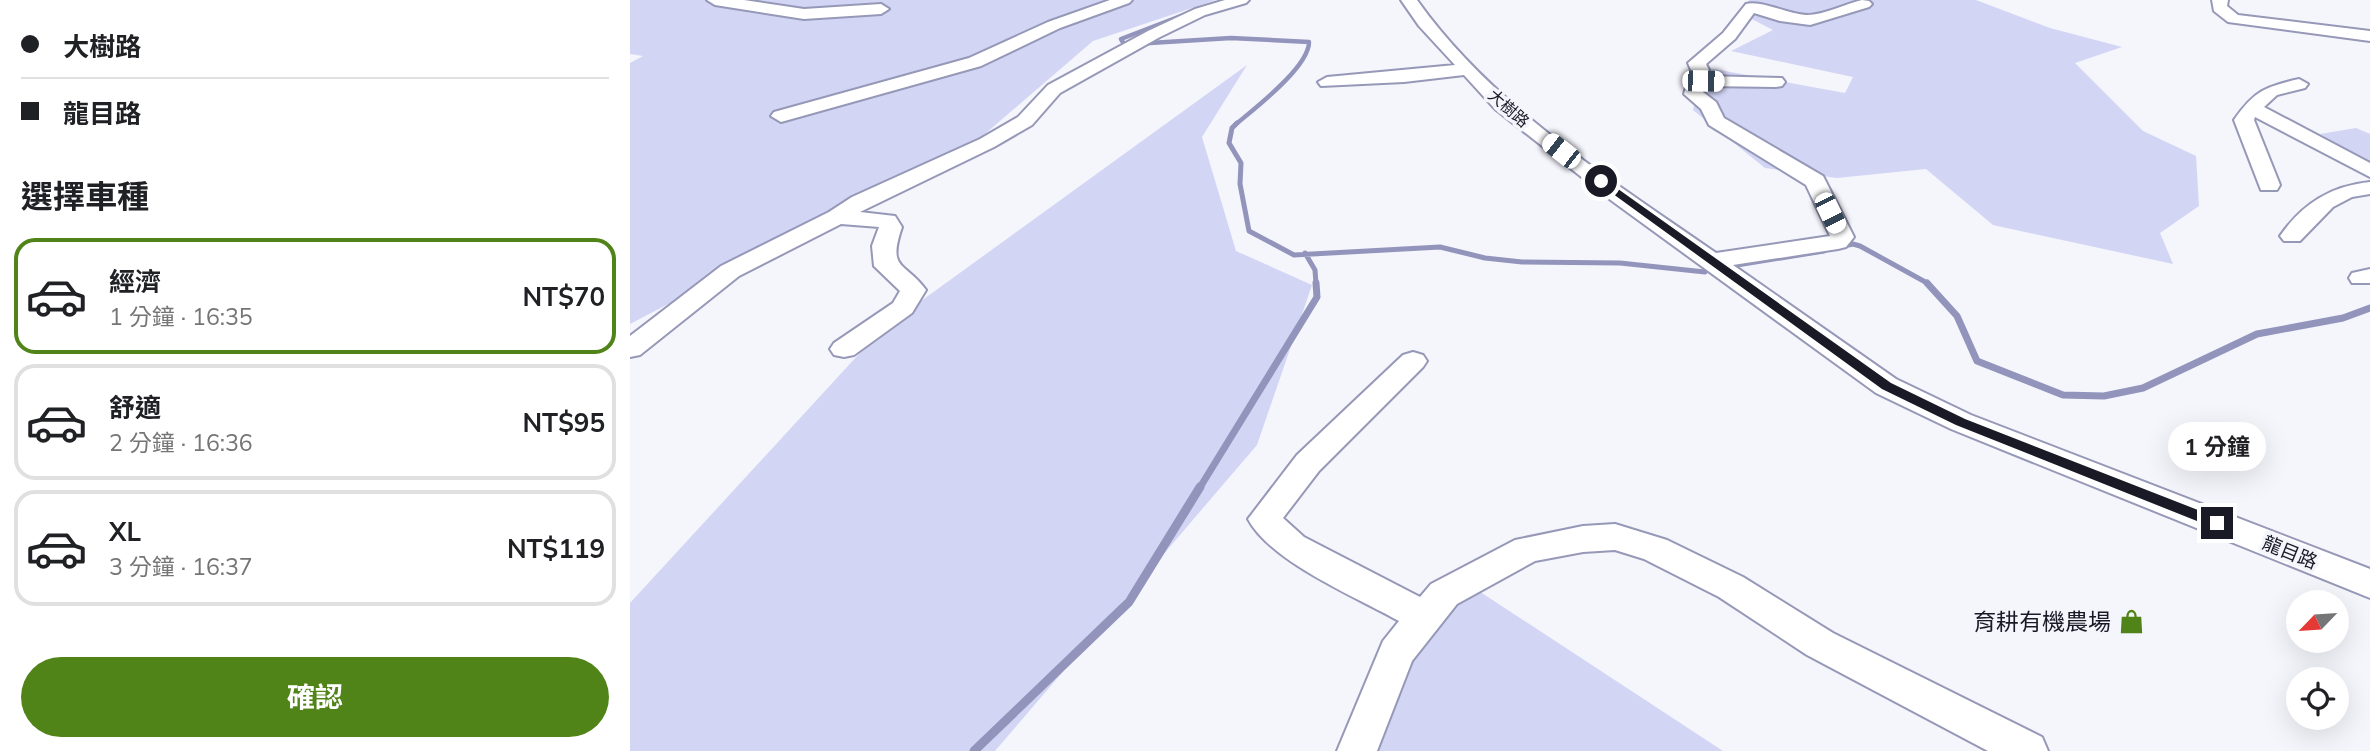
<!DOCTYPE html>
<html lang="zh-TW">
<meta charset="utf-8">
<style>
:root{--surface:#fff;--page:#f2f2f2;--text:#202124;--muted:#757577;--line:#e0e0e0;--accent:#518418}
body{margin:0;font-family:Mulish,"Noto Sans TC",sans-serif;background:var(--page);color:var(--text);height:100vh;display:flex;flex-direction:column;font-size:26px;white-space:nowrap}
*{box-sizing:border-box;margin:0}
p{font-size:23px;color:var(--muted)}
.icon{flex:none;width:38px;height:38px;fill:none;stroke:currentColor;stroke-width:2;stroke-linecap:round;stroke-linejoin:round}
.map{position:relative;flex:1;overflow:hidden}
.drawer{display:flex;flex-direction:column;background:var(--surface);width:630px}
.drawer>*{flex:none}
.banner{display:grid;align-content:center;height:154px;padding:0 21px;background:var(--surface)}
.needle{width:46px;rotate:245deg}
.controls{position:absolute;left:1656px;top:590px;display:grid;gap:14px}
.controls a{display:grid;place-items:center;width:63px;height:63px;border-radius:50%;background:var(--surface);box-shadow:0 7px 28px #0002;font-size:35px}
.end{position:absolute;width:32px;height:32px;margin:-16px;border:9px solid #1a1a26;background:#fff;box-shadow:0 0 0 4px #fff}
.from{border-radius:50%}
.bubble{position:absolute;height:49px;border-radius:24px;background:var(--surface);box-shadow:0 7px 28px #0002;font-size:23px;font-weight:700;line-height:49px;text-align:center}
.car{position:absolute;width:21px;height:42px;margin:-21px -10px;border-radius:9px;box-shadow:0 0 5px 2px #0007;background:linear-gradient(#fff 24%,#345 0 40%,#fff 0 76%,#345 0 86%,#fff 0)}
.banner b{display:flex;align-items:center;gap:24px;height:66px;font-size:26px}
.banner b+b{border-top:2px solid var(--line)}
.banner i{width:18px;height:18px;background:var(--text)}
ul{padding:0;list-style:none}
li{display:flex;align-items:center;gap:21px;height:116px;margin:0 14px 10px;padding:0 7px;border:4px solid var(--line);border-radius:21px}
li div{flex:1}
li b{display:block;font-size:26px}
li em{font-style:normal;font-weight:700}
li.current{border-color:var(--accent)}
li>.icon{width:63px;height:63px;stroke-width:1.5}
h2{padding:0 21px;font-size:32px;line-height:84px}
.primary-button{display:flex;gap:14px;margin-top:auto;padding:14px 21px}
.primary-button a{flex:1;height:80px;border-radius:42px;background:var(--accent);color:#fff;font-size:28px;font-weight:700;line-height:80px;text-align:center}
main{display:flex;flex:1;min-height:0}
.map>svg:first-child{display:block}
.green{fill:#d3d5f5}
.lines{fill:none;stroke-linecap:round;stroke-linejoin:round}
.stream-far3{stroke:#9294bc;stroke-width:4.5}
.stream-far2{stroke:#9294bc;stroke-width:5}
.stream-far1{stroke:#9294bc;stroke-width:7}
.stream{stroke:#9294bc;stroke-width:9}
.minor-casing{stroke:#9698b7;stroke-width:4}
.minor{fill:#fff;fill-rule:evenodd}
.route{fill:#1a1a26}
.labels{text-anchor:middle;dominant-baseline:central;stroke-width:7;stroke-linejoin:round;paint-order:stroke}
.far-street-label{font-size:16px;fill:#1a1a26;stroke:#f5f5fc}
.street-label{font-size:19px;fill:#1a1a26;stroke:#f5f5fc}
.near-poi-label{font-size:23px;fill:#1a1a26;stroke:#f5f5fc;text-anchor:end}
</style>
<main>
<section class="drawer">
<div class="banner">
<b><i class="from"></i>大樹路</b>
<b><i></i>龍目路</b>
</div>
<h2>選擇車種</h2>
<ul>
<li class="current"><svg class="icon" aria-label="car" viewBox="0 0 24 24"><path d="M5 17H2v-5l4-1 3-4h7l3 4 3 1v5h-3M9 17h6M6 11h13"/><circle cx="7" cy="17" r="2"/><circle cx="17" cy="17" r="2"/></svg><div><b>經濟</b><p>1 分鐘 · 16:35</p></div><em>NT$70</em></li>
<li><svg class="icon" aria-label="car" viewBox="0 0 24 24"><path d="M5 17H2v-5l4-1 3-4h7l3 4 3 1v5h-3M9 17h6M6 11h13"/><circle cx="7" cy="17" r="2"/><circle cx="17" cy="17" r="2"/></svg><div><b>舒適</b><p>2 分鐘 · 16:36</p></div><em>NT$95</em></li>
<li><svg class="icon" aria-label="car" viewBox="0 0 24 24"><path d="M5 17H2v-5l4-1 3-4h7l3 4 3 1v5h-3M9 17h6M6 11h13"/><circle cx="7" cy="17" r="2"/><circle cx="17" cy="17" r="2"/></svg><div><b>XL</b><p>3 分鐘 · 16:37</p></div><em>NT$119</em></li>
</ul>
<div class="primary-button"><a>確認</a></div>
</section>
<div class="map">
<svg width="1740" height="751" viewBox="0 0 1740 751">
<rect width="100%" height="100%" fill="#f5f5fc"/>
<path class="green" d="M0,0H586L463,41L341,146L0,324V63L13,56L0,54Z
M1119,0H1346L1420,28L1492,47L1445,63L1513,131L1566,156L1569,206L1530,233L1543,264L1363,225L1296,169L1207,178L1135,168L1063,110L1073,67L1215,93L1223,77L1101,51L1143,30L1114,15Z
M617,65L572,137L606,251L682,285L627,445L365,751H0V603L251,330Z
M1726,128L1740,134V163L1690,134Z
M829,578L1093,751H710Z"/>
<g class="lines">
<path class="stream-far3" d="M569,9L491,39L494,44H504L601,38L679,42C679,67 625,108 605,125"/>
<path class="stream-far2" d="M607,123L602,128L599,143L611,163L610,184L619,231L664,255L810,247L855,258L892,262L990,263L1075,272
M1209,247L1223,244L1230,246L1299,284
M675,253L685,270L686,284
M1107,265L1194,251"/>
<path class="stream-far1" d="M1297,283L1327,316L1347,361L1433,395L1474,396L1513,388L1627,334L1713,318L1740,308
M569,489L687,297L686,283"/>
<path class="stream" d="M344,751L499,602L570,487"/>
<defs>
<path id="minor" d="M77,0H114L174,9L251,4L259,9L251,14L174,19L85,5Z
M480,0H502L499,3L430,28L351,66L151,122L141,116L144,112L339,58L418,22Z
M595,0H619L616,3L575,15L530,37L430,93L402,125L364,147L230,212L265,216L272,227C257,271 275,261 296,290L282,313L224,355L214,357L204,355L200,349L204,343L263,303L270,291L244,266L242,246L249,227L211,224L109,276L10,355L0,357V336L91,266L199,212L222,197L350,139L388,117L418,85L518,31L565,9Z
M771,0H787C862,106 980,179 1086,253L1200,236L1176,185L1079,125L1071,109L1054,94L1061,70L1058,63L1093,33L1116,4C1131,0 1158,14 1177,15C1194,15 1215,4 1232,0L1239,1L1242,4L1239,7L1180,25L1150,21L1124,13L1105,39L1076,64L1079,70L1077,76L1152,78L1155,82L1152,86L1146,87L1074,86L1073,92L1086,102L1094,118L1193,176L1224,237L1216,247L1208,249L1103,265L1266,379L1341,415L1740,569V598L1321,429L1246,393L982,201L865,109L834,75L774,82L691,86L688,82L697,77L825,65L789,26Z
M1582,0H1598L1597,6L1608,15L1740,31V41L1598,22L1584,11Z
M1669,79L1678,84L1675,88L1647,95L1634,107L1740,163V177L1625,117L1624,120L1650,185L1647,190H1631L1604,120C1625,90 1635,87 1669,79Z
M1740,182V194L1722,197L1703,207L1670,241H1654L1650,236C1673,203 1701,186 1740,182Z
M1740,269V283H1722L1719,278L1722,273Z
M783,352L793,355L797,361L793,367L689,471L653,518L674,537L790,597L801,584L885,540L953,526L985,524L1037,540L1113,577L1203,633L1412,737L1418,751H1358L1177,655L1089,597L1014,559L985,550L953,552L905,561L827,604L782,661L747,751H707L753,641L769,621C726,597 641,562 618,519L667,455L773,355Z"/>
</defs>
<use href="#minor" class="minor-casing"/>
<use href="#minor" class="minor"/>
</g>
<path class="route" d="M968,179H974L1261,383L1335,419L1591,519V527H1582L1326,425L1252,389L968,183Z"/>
<defs>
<symbol id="shop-bare" viewBox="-9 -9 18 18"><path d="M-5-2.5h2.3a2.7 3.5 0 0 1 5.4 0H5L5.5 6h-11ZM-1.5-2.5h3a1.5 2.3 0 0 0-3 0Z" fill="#518418" stroke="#f5f5fc" stroke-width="2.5" paint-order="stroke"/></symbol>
</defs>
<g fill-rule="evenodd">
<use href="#shop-bare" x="1484" y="604" width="35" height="35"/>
</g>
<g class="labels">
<g class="far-street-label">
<text transform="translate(879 108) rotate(41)">大樹路</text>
</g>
<g class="street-label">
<text transform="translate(1660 552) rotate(22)">龍目路</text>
</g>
<g class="near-poi-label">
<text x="1481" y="621">育耕有機農場</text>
</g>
</g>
</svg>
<div class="controls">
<a><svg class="needle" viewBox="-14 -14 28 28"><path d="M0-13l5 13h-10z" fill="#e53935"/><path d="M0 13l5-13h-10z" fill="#757577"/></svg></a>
<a><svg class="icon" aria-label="locate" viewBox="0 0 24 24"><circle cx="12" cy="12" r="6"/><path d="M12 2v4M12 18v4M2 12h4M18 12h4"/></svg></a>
</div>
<i class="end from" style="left:971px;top:181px"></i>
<i class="end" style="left:1587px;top:523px"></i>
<div class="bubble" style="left:1538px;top:422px;width:98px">1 分鐘</div>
<i class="car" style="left:1073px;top:81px;rotate:91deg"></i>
<i class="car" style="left:931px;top:151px;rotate:308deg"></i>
<i class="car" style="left:1200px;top:213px;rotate:154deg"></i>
</div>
</main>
